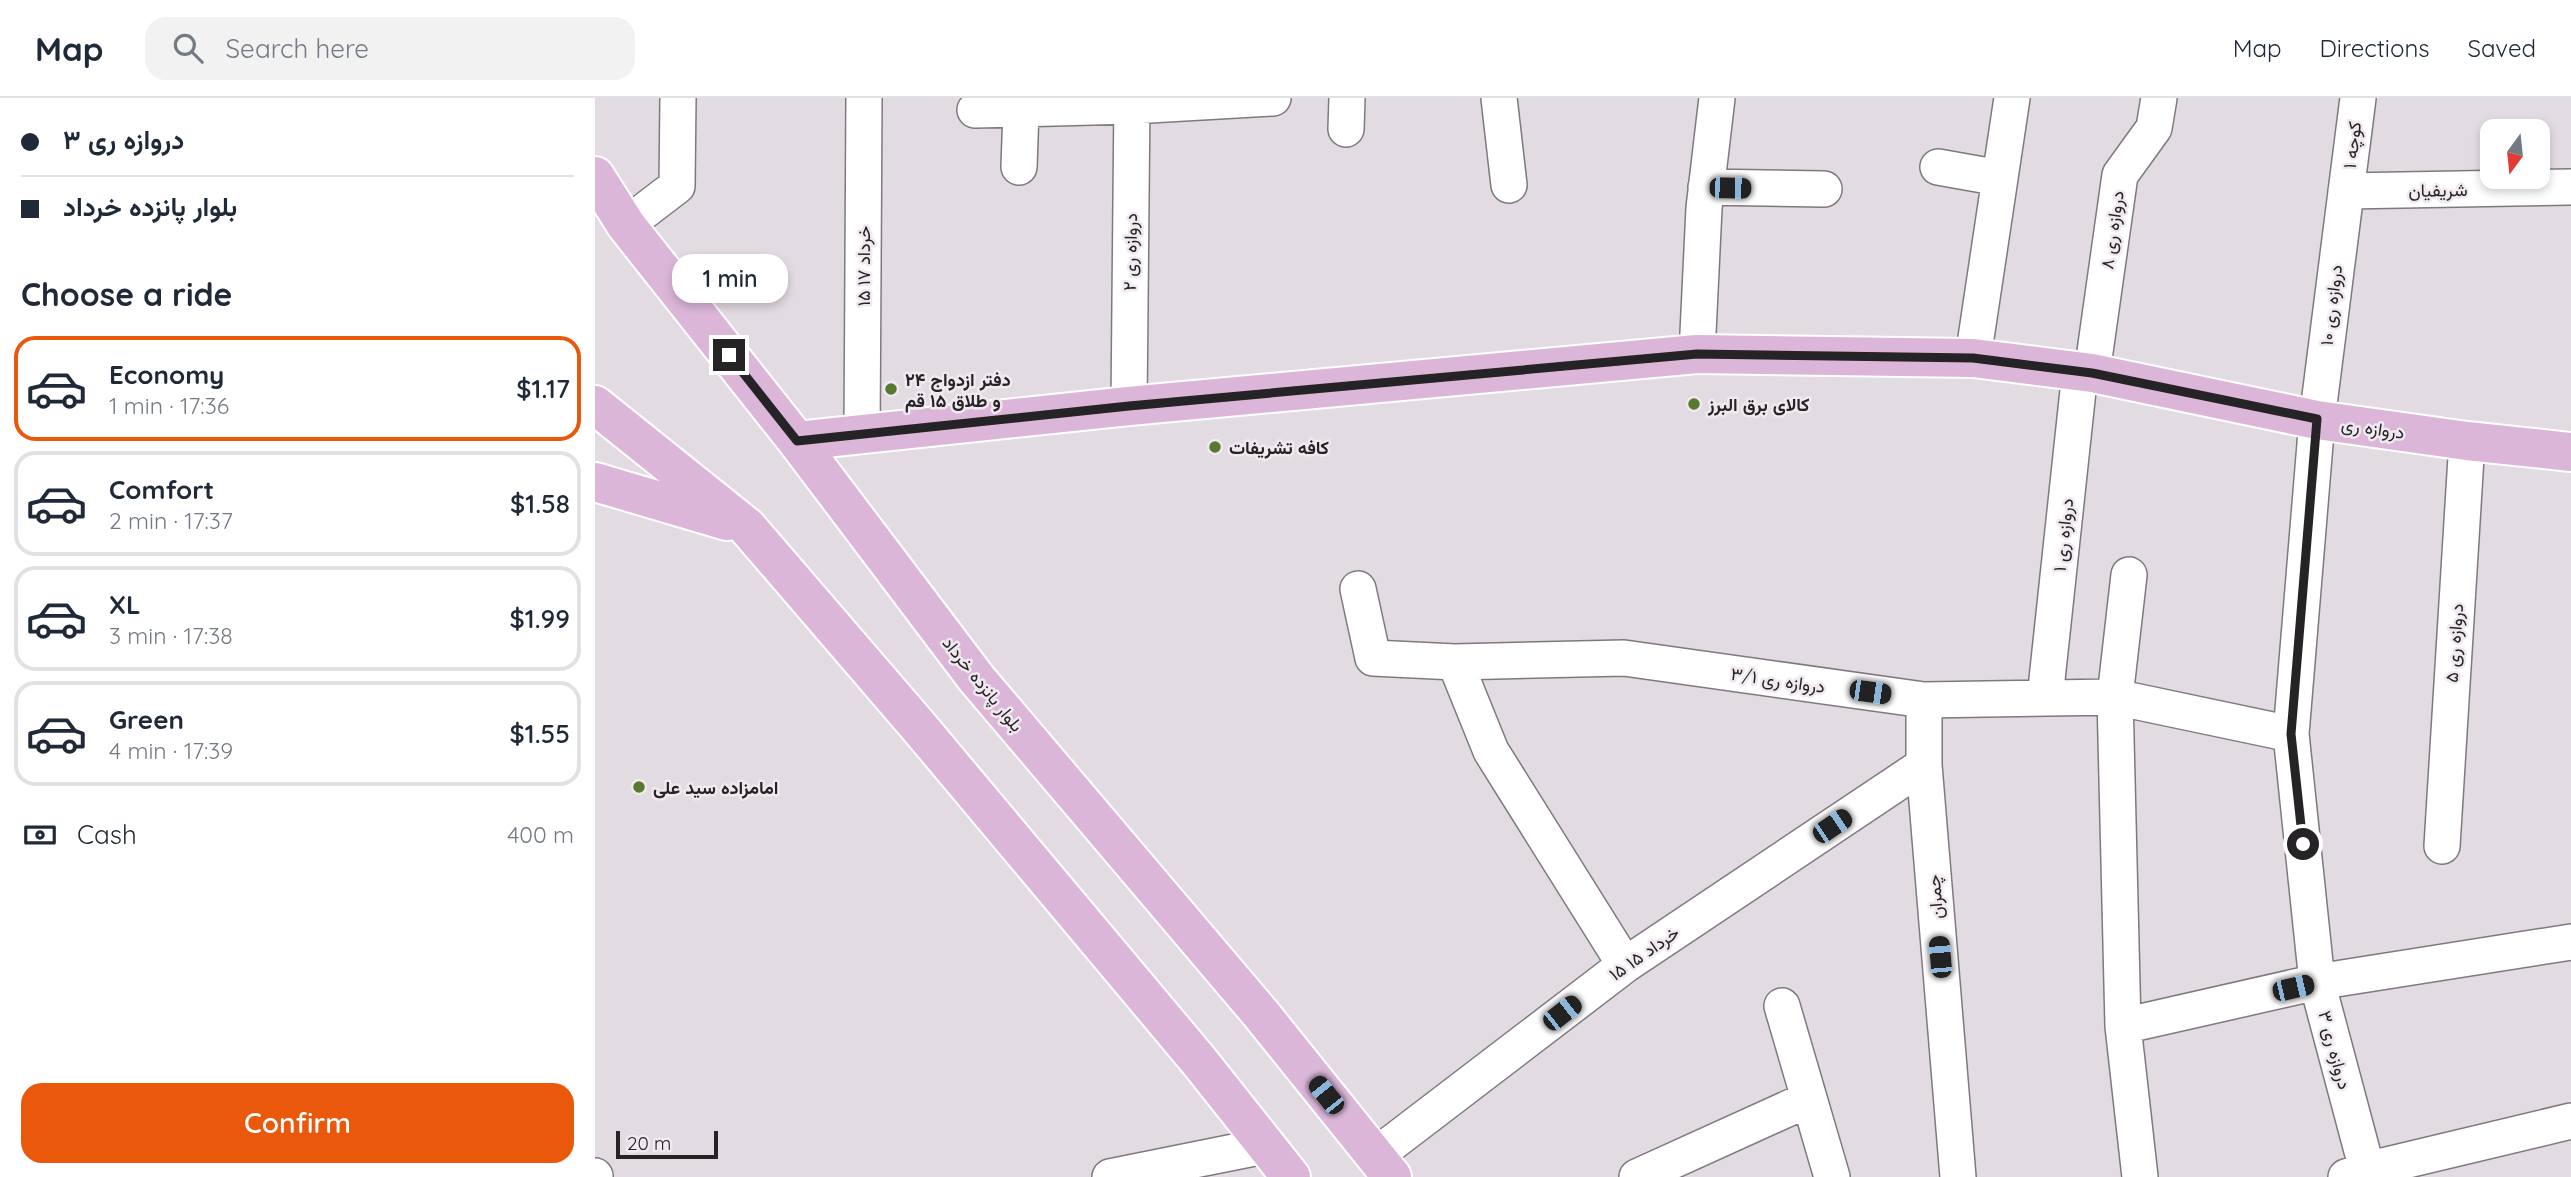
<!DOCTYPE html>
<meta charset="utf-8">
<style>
:root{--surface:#fff;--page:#f2f2f3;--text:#1f2937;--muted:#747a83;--line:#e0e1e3;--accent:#ea580c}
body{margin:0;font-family:Quicksand,Vazirmatn,sans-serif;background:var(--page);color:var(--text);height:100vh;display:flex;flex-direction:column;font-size:26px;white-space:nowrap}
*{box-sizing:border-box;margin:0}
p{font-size:23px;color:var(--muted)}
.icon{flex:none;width:38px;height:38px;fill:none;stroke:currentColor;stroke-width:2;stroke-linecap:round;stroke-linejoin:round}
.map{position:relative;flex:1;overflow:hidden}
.side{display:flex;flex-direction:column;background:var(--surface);width:595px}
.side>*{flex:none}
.banner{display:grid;align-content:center;height:154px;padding:0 21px;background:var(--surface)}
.needle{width:46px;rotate:195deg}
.fabs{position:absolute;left:1885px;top:21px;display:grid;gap:14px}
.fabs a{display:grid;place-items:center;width:70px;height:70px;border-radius:14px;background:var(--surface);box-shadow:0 4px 10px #0003;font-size:35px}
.scale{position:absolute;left:21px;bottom:18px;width:102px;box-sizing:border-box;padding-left:7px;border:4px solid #262326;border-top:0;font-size:19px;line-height:24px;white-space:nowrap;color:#262326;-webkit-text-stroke:5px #f0e9ef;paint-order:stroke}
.end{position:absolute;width:32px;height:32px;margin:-16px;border:9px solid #262326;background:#fff;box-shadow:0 0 0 4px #fff}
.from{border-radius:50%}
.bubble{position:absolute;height:49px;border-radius:21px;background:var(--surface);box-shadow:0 4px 10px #0003;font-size:23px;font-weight:600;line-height:49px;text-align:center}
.car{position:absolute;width:21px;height:42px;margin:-21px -10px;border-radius:9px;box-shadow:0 0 5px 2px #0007;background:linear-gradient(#222 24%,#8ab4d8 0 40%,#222 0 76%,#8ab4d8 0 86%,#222 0)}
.banner b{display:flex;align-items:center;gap:24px;height:66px;font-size:26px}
.banner b+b{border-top:2px solid var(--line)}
.banner i{width:18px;height:18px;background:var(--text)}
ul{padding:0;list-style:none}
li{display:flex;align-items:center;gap:21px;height:105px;margin:0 14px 10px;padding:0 7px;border:4px solid var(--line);border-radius:21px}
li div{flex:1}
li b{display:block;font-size:26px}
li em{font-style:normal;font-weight:600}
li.on{border-color:var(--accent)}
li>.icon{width:63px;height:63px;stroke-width:1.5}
h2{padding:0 21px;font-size:32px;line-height:84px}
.pay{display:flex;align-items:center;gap:18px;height:77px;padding:0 21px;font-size:26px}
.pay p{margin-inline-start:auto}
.primary-button{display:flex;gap:14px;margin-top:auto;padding:14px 21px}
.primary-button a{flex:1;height:80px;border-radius:21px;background:var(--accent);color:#fff;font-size:28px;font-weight:600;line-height:80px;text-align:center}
header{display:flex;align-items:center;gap:42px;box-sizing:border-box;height:98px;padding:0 35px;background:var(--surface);border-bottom:2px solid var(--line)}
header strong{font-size:33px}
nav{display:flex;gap:38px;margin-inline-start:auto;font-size:24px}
.search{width:490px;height:63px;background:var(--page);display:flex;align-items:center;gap:18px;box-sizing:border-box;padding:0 24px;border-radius:21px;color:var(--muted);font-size:26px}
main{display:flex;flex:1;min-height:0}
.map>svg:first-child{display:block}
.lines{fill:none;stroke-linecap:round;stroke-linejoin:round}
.minor-casing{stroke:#7f797f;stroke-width:38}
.major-casing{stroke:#fff;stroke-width:42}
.minor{stroke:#fff;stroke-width:35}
.major{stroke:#dbb6d9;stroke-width:38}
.route{stroke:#262326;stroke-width:9}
.poi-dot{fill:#5a7930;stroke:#f0e9ef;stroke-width:2.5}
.labels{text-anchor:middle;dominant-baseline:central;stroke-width:5;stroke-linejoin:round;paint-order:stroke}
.street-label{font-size:18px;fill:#262326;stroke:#f0e9ef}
.poi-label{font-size:18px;font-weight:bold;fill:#262326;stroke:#f0e9ef;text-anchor:start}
</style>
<header>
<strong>Map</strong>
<div class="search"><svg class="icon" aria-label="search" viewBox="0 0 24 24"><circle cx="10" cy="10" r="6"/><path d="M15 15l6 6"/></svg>Search here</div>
<nav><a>Map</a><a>Directions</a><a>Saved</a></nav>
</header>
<main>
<section class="side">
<div class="banner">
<b><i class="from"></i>دروازه ری ۳</b>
<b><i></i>بلوار پانزده خرداد</b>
</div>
<h2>Choose a ride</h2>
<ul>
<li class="on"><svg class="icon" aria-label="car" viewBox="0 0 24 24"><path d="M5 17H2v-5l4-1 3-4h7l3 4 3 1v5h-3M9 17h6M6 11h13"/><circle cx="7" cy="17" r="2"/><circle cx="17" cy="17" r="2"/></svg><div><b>Economy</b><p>1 min · 17:36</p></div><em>$1.17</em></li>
<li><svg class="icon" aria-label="car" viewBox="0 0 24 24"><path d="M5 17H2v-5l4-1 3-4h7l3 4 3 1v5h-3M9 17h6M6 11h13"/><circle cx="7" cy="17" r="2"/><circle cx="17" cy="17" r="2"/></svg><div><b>Comfort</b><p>2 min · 17:37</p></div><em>$1.58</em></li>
<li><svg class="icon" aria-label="car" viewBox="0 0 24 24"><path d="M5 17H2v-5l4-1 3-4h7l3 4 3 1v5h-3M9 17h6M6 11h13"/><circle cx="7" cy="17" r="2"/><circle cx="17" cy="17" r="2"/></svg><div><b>XL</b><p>3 min · 17:38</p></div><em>$1.99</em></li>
<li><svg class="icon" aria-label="car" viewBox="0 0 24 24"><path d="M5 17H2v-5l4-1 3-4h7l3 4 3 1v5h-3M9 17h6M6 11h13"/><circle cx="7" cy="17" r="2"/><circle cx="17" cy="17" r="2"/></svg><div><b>Green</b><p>4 min · 17:39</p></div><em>$1.55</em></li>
</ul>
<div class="pay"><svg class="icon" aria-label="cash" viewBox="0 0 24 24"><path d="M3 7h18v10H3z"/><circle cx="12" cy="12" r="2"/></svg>Cash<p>400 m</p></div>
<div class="primary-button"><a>Confirm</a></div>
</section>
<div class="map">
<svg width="1976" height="1079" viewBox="0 0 1976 1079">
<rect width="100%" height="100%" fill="#e3dbe2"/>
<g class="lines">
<defs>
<path id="minor" d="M904,0L914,87
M1763,0L1722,322L1696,636L1722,884L1774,1079
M380,12L537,8L678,0
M751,31L752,0
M424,69L426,12
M1343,69L1405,80
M1111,89L1229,91
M1751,93L1976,89
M31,127L82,88L83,0
M1102,256L1109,110L1122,0
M1378,260L1417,0
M1497,275L1525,77L1559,30L1564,0
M534,308L537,0
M267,337L269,0
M1534,477L1520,599L1528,928L1545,1079
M763,491L778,560L860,564L1029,560L1329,602L1520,599L1696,636
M860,564L896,653L1030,867
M1450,600L1485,274
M1329,602V667L1363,1079
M1847,748L1872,343
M1187,908L1237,1079
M1528,928L1722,884L1976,844
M780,1058L1030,867L1329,667
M0,1078V1079
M515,1079L669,1048
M1042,1079L1214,1001
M1751,1079L1771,1072L1976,1023"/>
<path id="major" d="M0,78L31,127L202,343L381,580L666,916L797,1079
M0,307L152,429L324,629L604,963L696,1079
M202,343L534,308L1102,256L1378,260L1497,275L1722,322L1872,343L1976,354
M0,384L132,423"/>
</defs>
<use href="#minor" class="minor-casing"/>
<use href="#major" class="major-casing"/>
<use href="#minor" class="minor"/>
<use href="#major" class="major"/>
</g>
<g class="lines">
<path class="route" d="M134,257L202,343L534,308L1102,256L1378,260L1497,275L1722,321L1696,636L1708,746"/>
</g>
<g class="poi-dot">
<circle cx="296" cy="291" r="7"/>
<circle cx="1099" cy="306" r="7"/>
<circle cx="620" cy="349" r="7"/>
<circle cx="44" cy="689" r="7"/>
</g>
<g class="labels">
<g class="street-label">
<text transform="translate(1757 47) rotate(-83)">کوچه ۱</text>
<text transform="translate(1843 92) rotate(-1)">شریفیان</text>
<text transform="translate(1517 132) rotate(-82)">دروازه ری ۸</text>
<text transform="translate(535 154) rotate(-89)">دروازه ری ۲</text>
<text transform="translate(268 168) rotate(-90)">۱۵ خرداد ۱۷</text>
<text transform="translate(1736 207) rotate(-83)">دروازه ری ۱۰</text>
<text transform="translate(1778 330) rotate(8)">دروازه ری</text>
<text transform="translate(1468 437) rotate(-84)">دروازه ری ۱</text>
<text transform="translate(1859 545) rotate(-86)">دروازه ری ۵</text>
<text transform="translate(1183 582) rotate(8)">دروازه ری ۳/۱</text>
<text transform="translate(388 586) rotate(51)">بلوار پانزده خرداد</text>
<text transform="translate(1340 799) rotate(-95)">چمران</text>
<text transform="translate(1049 855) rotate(-35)">۱۵ خرداد ۱۵</text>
<text transform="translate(1740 952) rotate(75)">دروازه ری ۳</text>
</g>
<g class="poi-label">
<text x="310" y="281">دفتر ازدواج ۲۴<tspan x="310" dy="21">و طلاق ۱۵ قم</tspan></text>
<text x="1113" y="306">کالای برق البرز</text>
<text x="634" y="349">کافه تشریفات</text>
<text x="58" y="689">امامزاده سید علی</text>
</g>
</g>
</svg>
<div class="fabs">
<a><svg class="needle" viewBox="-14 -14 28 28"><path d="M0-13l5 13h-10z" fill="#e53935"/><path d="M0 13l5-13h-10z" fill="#747a83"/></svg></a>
</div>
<div class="scale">20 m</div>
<i class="end from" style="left:1708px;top:746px"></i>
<i class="end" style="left:134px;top:257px"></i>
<div class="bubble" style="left:77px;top:156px;width:116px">1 min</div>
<i class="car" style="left:1135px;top:90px;rotate:91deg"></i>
<i class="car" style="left:1275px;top:594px;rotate:98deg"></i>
<i class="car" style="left:1237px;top:728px;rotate:56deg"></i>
<i class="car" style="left:1345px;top:859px;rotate:355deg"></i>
<i class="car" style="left:1698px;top:890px;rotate:77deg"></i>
<i class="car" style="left:967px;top:915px;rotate:52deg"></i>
<i class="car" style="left:731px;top:997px;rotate:321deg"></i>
</div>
</main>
